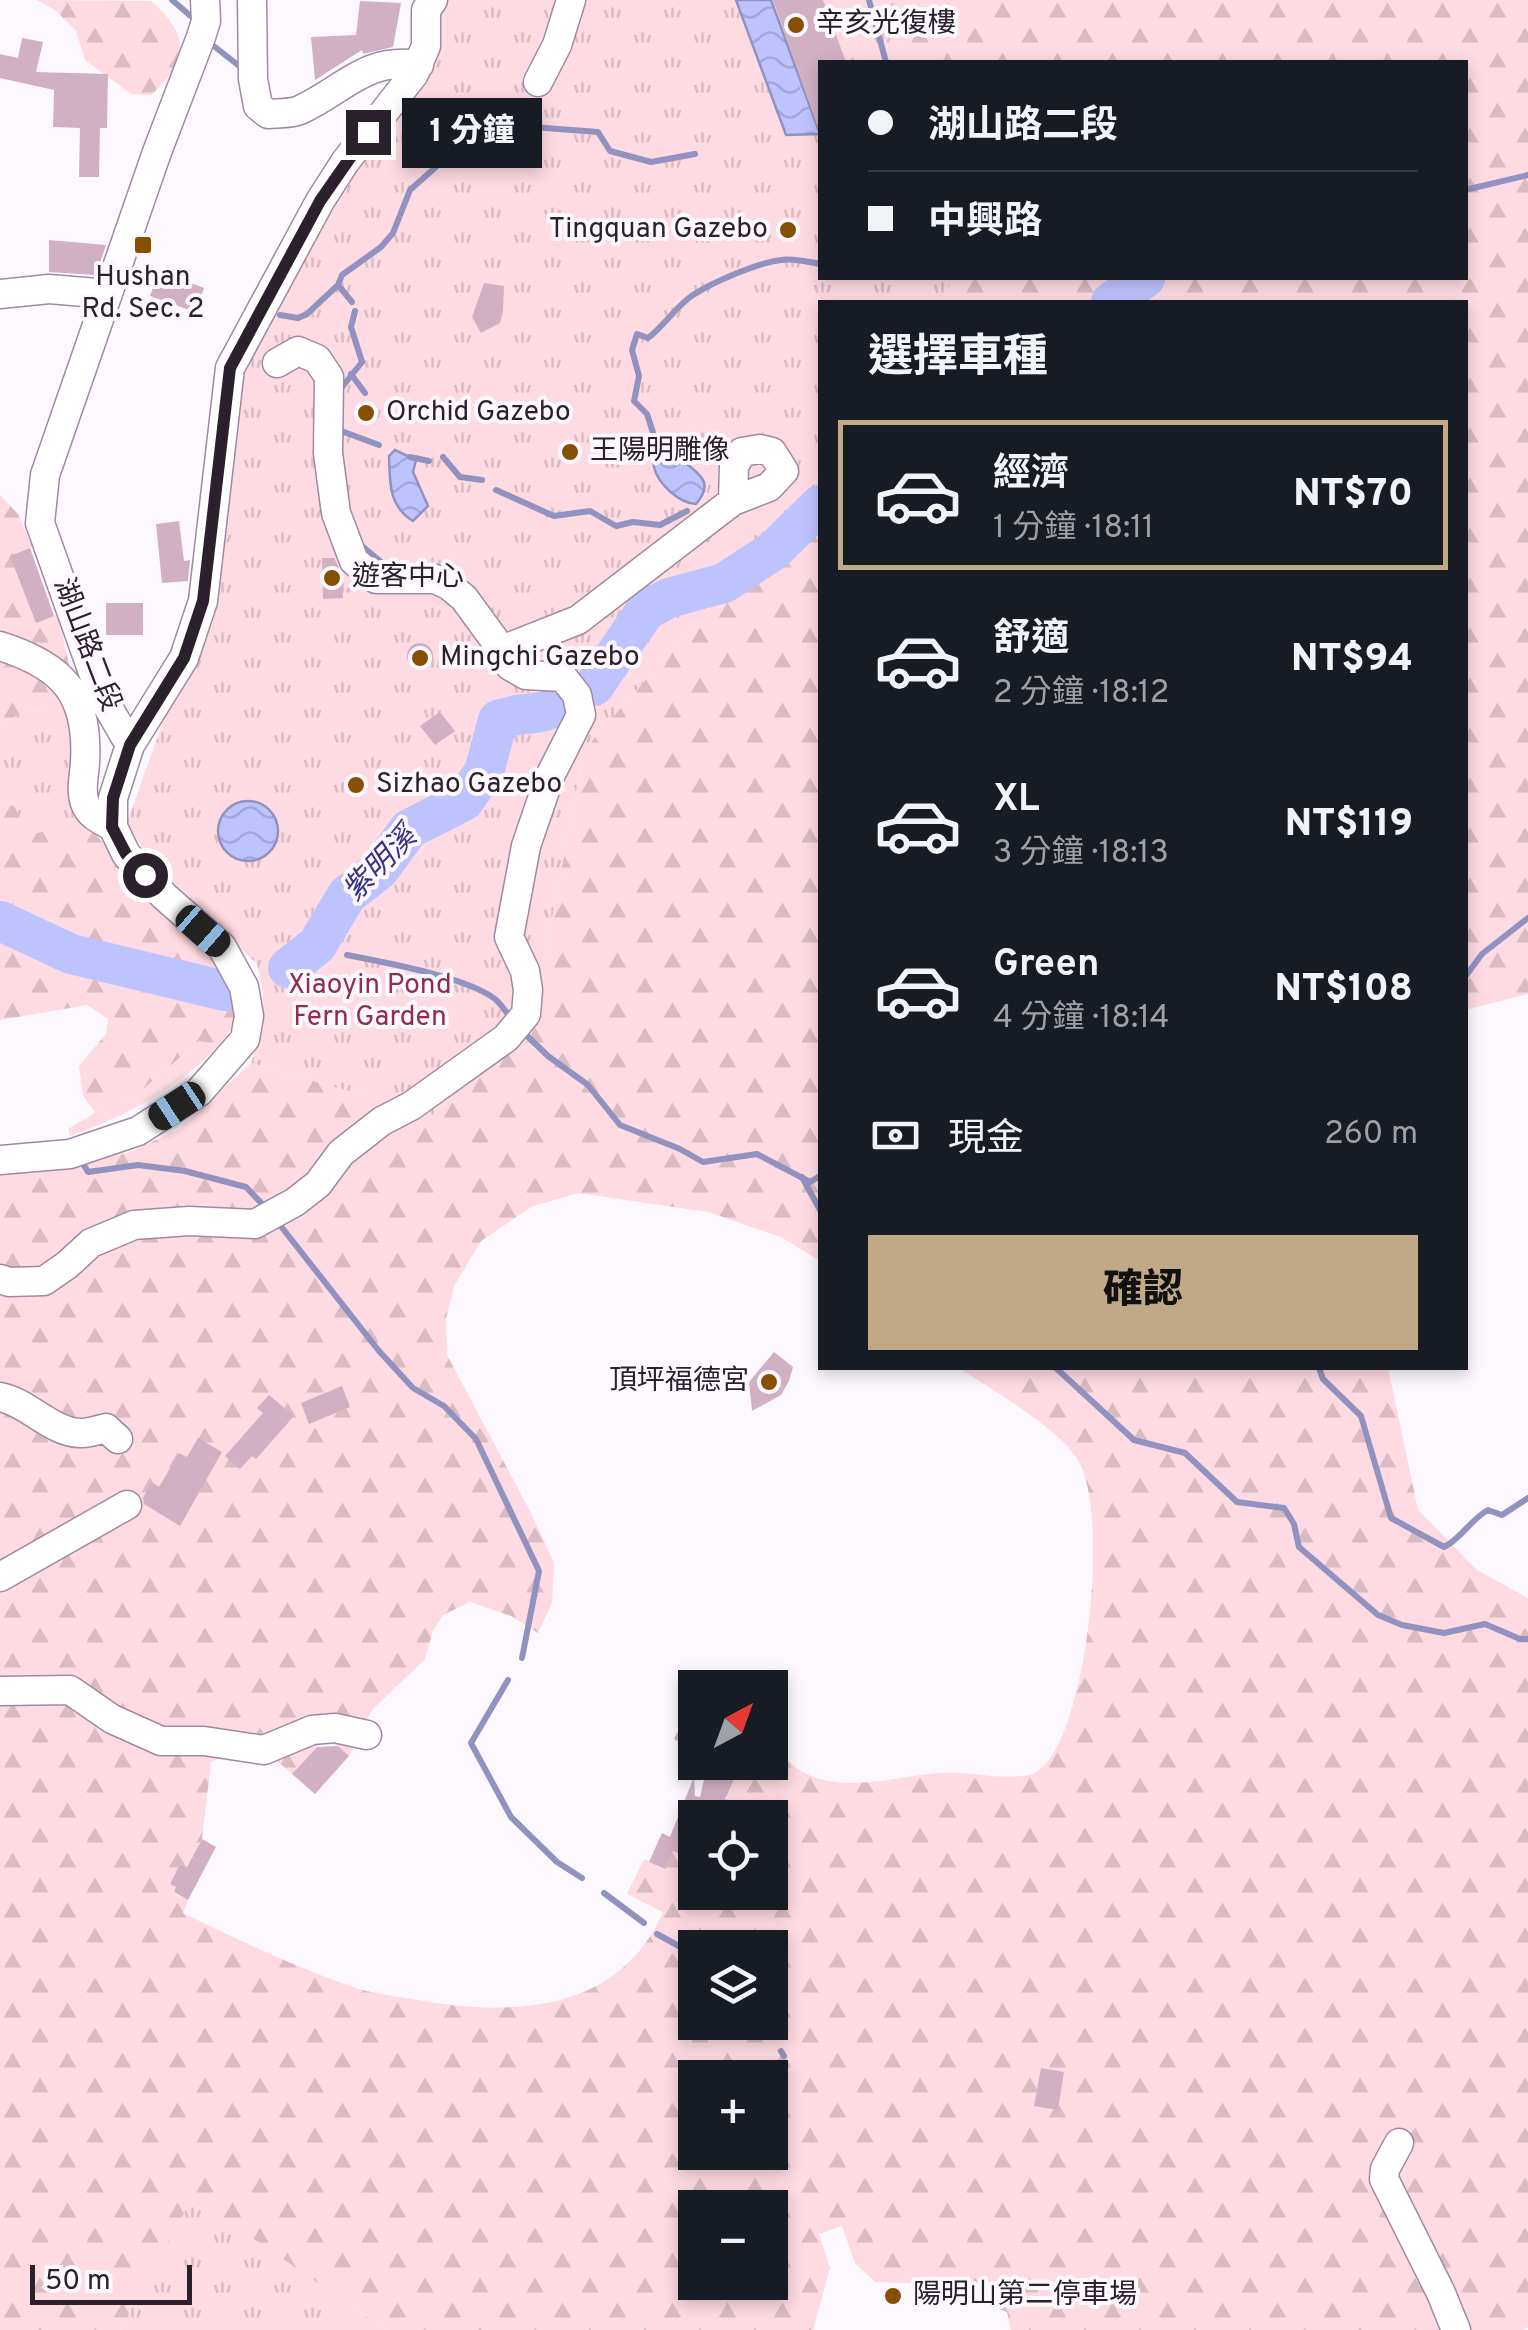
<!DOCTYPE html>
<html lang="zh-TW">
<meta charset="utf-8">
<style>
:root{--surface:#171b24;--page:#242831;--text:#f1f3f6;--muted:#9ea1a6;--line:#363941;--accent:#c1a988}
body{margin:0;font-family:Overpass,"Noto Sans TC",sans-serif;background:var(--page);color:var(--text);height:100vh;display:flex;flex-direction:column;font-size:38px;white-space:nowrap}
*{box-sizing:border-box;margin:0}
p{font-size:32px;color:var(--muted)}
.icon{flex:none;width:55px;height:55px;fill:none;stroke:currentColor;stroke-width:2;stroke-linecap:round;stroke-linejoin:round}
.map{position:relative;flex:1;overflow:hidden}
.sheet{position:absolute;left:818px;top:300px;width:650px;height:1070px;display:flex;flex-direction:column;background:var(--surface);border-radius:0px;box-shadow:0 5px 15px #0003}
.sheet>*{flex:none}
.guide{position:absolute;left:818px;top:60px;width:650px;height:220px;border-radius:0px;box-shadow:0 5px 15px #0003;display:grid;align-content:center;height:220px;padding:0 50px;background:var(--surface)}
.needle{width:65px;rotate:41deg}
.tools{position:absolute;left:678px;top:1670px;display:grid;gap:20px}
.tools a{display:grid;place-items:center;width:110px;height:110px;border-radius:0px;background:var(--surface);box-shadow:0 5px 15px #0003;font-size:50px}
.scale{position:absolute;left:30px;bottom:25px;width:162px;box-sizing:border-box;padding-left:10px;border:5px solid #2a212c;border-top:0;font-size:28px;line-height:35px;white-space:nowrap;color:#2a212c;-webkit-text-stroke:8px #fdf8fe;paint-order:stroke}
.end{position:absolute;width:45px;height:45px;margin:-22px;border:12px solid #2a212c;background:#fff;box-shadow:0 0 0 5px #fff}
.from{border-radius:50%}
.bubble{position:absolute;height:70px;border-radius:0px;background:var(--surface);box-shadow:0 5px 15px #0003;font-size:32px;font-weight:800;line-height:70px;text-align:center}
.car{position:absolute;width:30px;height:60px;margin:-30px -15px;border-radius:12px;box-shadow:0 0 8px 2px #0007;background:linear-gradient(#222 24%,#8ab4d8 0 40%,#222 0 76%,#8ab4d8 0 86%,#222 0)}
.guide b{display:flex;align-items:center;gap:35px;height:95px;font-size:38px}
.guide b+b{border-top:2px solid var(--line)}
.guide i{width:25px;height:25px;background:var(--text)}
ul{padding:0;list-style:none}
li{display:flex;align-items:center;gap:30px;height:150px;margin:0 20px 15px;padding:0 30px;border:5px solid transparent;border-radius:0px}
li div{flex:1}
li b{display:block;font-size:38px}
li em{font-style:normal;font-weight:800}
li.active{border-color:var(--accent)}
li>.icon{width:90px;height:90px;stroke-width:1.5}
h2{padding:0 50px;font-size:45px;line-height:120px}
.pay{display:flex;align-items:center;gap:25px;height:110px;padding:0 50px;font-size:38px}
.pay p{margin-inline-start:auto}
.button{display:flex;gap:20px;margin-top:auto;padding:20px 50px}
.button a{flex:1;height:115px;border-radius:0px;background:var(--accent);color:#111;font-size:40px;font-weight:800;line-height:115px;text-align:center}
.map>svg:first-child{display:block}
.green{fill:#fedae2}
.forest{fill:url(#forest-firs);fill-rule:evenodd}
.park{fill:url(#park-tufts)}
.water{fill:url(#water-waves);stroke:#9192c0;stroke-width:2.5}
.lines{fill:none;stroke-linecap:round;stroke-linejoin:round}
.stream{stroke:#9192c0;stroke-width:6}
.river{stroke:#bdc3ff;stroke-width:40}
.building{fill:#d2b0c4}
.minor-casing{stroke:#a089a4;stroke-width:31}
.minor{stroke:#fff;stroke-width:28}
.route{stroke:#2a212c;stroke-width:12}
.poi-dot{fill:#874f02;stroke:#fdf8fe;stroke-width:4}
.labels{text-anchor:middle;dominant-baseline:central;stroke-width:8;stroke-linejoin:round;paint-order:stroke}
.poi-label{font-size:28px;fill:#2a212c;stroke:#fdf8fe;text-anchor:start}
.street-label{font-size:28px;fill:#2a212c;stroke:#fdf8fe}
.park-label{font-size:28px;fill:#8f2c4f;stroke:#fdf8fe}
.water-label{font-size:30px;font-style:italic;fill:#353084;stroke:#fdf8fe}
</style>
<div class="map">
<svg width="1528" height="2330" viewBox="0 0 1528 2330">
<defs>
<pattern id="forest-firs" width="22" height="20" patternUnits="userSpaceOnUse" patternTransform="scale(2.5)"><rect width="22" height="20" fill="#fedae2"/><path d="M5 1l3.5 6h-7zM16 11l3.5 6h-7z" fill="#dabbc2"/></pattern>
<pattern id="park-tufts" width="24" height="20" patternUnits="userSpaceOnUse" patternTransform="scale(2.5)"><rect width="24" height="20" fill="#fedae2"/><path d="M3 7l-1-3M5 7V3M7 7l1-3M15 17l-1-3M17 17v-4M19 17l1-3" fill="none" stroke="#dabbc2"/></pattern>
<pattern id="water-waves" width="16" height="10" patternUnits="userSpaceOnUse" patternTransform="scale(2.5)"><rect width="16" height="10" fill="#bdc3ff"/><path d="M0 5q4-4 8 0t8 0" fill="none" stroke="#a3a7db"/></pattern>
</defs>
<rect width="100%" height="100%" fill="#fdf8fe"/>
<path class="green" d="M199,1041L219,1045C173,1092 131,1113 70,1136L68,1129L95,1113L135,1096Z"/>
<path class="forest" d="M36,0L151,1C189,34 190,59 151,95L131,94L85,60L76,31L55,10Z
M876,0H1528V994L1465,1010V302H938L955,278H1465V62H906Z
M820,474V1261L781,1237L708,1212L579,1193L533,1206L481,1241L454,1286L446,1319L447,1355L531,1513L554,1563L552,1603L538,1633L511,1616L470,1602L443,1615L433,1631L425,1659L372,1710L349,1756L326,1737L292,1774L253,1740L211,1762L202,1839L187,1867L180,1864L170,1884L176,1887L174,1893L188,1900L183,1913C236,1939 304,1971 359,1989C376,1994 395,1996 412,1999C508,2017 618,2015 663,1912L627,1894L644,1859L664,1869L673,1851L683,1855L674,1827L695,1835V1892H770V1818L728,1817L730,1811L725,1808L732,1763L770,1762V1726C791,1746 775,1760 811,1776C849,1792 901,1776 939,1773C967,1771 995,1779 1022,1776C1030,1776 1037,1772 1043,1767C1088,1724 1110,1514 1078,1460C1059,1428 992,1390 959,1368H1388L1418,1510L1477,1570L1528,1598V2327L1522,2330H1011L1007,2312L931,2284L875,2282L855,2263L842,2226L819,2234L830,2268L813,2330H386L193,2198L120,2330H0V1172L127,1153L178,1130L251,1063L432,1115L531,1029L584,750L797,507ZM695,1948H770V2022H695ZM695,2078H770V2152H695ZM695,2208H770V2282H695Z
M0,495L18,514L32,547L11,556L37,622L58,614L69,665L72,710L25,712L0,724Z
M0,799L15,807L87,823L122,867L219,958L231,980L237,1021L219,1045L199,1041L135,1096L95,1113L83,1095L79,1066L106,1034L108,1019L87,1005L0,1020Z"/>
<path class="park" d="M443,0H876L906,62H820V278H955L938,302H820V473L797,507L584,750L531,1029L432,1115L251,1063L263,1028V991L257,964L161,877L127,823L170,702L213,623L245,363Z
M72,710L87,823L27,835L15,807L0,799V724L25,712Z
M193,2197L386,2330H120Z"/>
<path class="water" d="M736,0H771L820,134L786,135Z
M659,437C666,445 674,454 682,460C699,474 715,482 696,504C679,503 658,484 654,467C652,459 654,449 654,441Z
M395,450L416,460L413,472L428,506L413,521C388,506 390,481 389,456Z
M218 831a30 30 0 1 1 60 0a30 30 0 1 1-60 0Z"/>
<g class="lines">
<path class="stream" d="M172,0L193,18
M869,0L886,62
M215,47L243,69
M1465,190L1528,175
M338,285L352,302
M280,315L298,318L307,314L338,285L342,275L381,247L393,233L410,190L446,158L470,147L495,152L517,150L532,127L598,132L610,151L651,162L695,154
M351,374L365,393
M339,391L362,362L351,327L355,311
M338,433L344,432L379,445
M657,445L647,414L634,401L639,376L632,350L637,334L648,338C666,324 676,306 693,295C713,282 757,263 781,260C793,258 808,262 820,264
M410,457L429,461
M443,457L460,477L482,480
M496,490L554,516L590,511L616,526L633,522L660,525L687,511
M362,546L386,566
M317,945L323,947
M347,955C383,962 467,977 495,999C501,1004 506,1012 511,1018
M1465,977L1482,954L1528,918
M522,1031L548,1056L588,1085L620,1125L680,1149L703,1162L757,1154L810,1182L820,1176
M82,1162L88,1172L138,1165L185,1171L246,1187L265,1207
M802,1177L820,1210
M276,1220L379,1351L413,1388L444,1406L476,1439L539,1571L522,1658
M1056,1368L1134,1440L1185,1453L1237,1502L1284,1508L1294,1524L1299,1547L1378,1615L1402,1625L1444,1633L1485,1624L1520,1639H1528
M1319,1368L1323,1379L1361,1416L1391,1518L1444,1547C1462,1538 1470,1520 1488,1510L1502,1515L1528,1498
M508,1680L471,1743L511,1817L557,1862L582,1878
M604,1893L644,1923
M657,1934L695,1955
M762,2022L767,2030
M781,2051L784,2056"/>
<path class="river" d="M1111,302L1145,278
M594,686L646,610L669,598L724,583L773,551L820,505
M0,921L71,954L225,991
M288,968L317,945L347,895L379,870L409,829L464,801L484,772L498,720C522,711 538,717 560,705"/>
</g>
<path class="building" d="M773,0H823L846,62H820V124L817,125Z
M360,1L401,3L393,47L363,54L362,50L315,80L311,37L356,35Z
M22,38L43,42L36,72L108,74L107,128H100L99,177H79L80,128L53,127L54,90L0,78V54L18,58Z
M49,240L106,245L96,275L49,272Z
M159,271L204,288L195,312L150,296Z
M484,283L504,286L503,311L500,323L481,333L472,317Z
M179,521L184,561L190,560L188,581L162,583L156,524Z
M30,548L54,616L36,623L10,556Z
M322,558H334L342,574L343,598L323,599Z
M106,603H143V635H106Z
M407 656a13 13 0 1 1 26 0a13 13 0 1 1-26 0Z
M440,712L455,731L435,745L420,726Z
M774,1352L793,1367L789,1381L781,1395L752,1411L749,1382Z
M342,1386L350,1407L309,1424L301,1403Z
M269,1395L294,1416L256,1459L252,1456L240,1469L225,1456L263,1413L257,1408Z
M198,1438L222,1452L180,1526L144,1504L143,1498L152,1482L159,1487L179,1453L187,1457Z
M695,1699V1751L674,1739Z
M338,1746L349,1756L315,1794L292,1774L317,1747Z
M708,1762H725L739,1769L725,1799L728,1800L721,1818H695V1830L683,1855L673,1851L665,1869L649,1862L662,1833L670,1837L694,1777L695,1796L700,1797Z
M202,1839L216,1847L188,1900L174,1892L176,1887L170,1884L180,1864L187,1867Z
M1041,2068L1064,2072L1058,2110L1034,2106Z"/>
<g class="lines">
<defs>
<path id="minor" d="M252,0L253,79L258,106L268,114C278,113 291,114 300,110C344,90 365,57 419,65
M538,82L557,45L571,0
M0,294L49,289L108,294
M0,646C64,666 89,695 85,763C84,778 79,796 88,809C93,817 105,822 113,827
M502,650L578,620L733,501L769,487L784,471L772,452L760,449L742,452L734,466L733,501
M130,745L101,695L40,523L45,475L157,152L201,37L206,21L205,0
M0,1160L70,1154L138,1131L199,1092L245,1039L249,1016L244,987L222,947L164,896L126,854L113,827V798L130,745L184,658L203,601L230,368L320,201L345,162L414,74L426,46V10L433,0
M0,1279L9,1282L44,1281L67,1265L91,1243L134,1225L189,1221L255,1224L295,1202L318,1184L341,1153L382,1121L411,1106L506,1038L526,1014L528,990L525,971L509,937L526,846L550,776L581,715L577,695L563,677L526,675L510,666L502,650L464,598L448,585L435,579H376L354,561L336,513L328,453L329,377L317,359L298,351L277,363
M0,1397C28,1402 53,1434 82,1433C89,1433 98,1430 106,1428L118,1439
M0,1577L127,1505
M0,1691L70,1690L112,1719L161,1741H204L264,1750L312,1730L335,1728L367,1735
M1399,2143L1385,2169L1384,2179L1441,2293L1456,2330"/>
</defs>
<use href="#minor" class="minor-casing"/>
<use href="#minor" class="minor"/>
</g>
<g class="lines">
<path class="route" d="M145,875L126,854L112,827L113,798L130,745L184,658L203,601L230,368L320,201L368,132"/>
</g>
<g class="poi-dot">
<circle cx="796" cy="25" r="10"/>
<circle cx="788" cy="230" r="10"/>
<rect x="133" y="235" width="20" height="20" rx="5"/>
<circle cx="366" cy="413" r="10"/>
<circle cx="570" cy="452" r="10"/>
<circle cx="332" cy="578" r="10"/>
<circle cx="420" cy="658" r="10"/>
<circle cx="356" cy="785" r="10"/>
<circle cx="769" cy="1382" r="10"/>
<circle cx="893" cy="2296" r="10"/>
</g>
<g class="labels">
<g class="poi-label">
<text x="816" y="25">辛亥光復樓</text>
<text x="768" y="230" text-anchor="end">Tingquan Gazebo</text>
<text x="143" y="278" text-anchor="middle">Hushan<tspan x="143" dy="32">Rd. Sec. 2</tspan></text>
<text x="386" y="413">Orchid Gazebo</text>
<text x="590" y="452">王陽明雕像</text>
<text x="352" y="578">遊客中心</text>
<text x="440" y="658">Mingchi Gazebo</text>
<text x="376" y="785">Sizhao Gazebo</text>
<text x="749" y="1382" text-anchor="end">頂坪福德宮</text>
<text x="913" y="2296">陽明山第二停車場</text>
</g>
<g class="street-label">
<text transform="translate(86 645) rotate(69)">湖山路二段</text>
</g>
<g class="park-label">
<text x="370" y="986">Xiaoyin Pond<tspan x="370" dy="32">Fern Garden</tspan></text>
</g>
<g class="water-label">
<text transform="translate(381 865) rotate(-46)">紫明溪</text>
</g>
</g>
</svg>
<div class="tools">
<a><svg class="needle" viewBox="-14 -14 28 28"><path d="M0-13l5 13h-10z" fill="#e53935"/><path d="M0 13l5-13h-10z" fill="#9ea1a6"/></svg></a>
<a><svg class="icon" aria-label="locate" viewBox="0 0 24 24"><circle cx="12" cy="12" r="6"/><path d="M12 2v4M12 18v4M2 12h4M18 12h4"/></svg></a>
<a><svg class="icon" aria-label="layers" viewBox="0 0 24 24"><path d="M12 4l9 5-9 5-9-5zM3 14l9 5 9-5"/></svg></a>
<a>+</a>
<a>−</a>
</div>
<div class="scale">50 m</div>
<i class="end from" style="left:145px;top:875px"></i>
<i class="end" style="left:368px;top:132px"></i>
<div class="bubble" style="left:402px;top:98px;width:140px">1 分鐘</div>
<i class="car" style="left:203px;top:931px;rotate:131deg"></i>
<i class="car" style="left:177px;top:1106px;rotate:237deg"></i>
<div class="guide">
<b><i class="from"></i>湖山路二段</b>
<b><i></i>中興路</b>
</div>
<section class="sheet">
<h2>選擇車種</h2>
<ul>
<li class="active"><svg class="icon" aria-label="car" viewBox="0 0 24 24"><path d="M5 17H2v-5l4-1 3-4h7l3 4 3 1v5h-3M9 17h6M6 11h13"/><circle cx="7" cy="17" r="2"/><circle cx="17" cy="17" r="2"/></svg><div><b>經濟</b><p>1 分鐘 · 18:11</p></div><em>NT$70</em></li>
<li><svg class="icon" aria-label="car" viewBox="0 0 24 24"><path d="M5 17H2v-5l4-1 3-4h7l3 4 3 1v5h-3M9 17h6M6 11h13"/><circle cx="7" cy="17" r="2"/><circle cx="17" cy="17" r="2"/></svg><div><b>舒適</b><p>2 分鐘 · 18:12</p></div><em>NT$94</em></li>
<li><svg class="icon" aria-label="car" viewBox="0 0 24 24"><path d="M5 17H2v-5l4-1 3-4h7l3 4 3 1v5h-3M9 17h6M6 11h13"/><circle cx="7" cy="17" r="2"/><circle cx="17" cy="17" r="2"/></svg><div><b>XL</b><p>3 分鐘 · 18:13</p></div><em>NT$119</em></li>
<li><svg class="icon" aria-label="car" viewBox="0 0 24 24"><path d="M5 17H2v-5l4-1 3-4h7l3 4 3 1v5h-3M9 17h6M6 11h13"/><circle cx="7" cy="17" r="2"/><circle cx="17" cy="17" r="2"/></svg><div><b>Green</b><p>4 分鐘 · 18:14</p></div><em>NT$108</em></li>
</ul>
<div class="pay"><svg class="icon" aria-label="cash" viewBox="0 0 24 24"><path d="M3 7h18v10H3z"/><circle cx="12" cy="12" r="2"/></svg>現金<p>260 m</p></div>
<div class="button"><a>確認</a></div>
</section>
</div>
